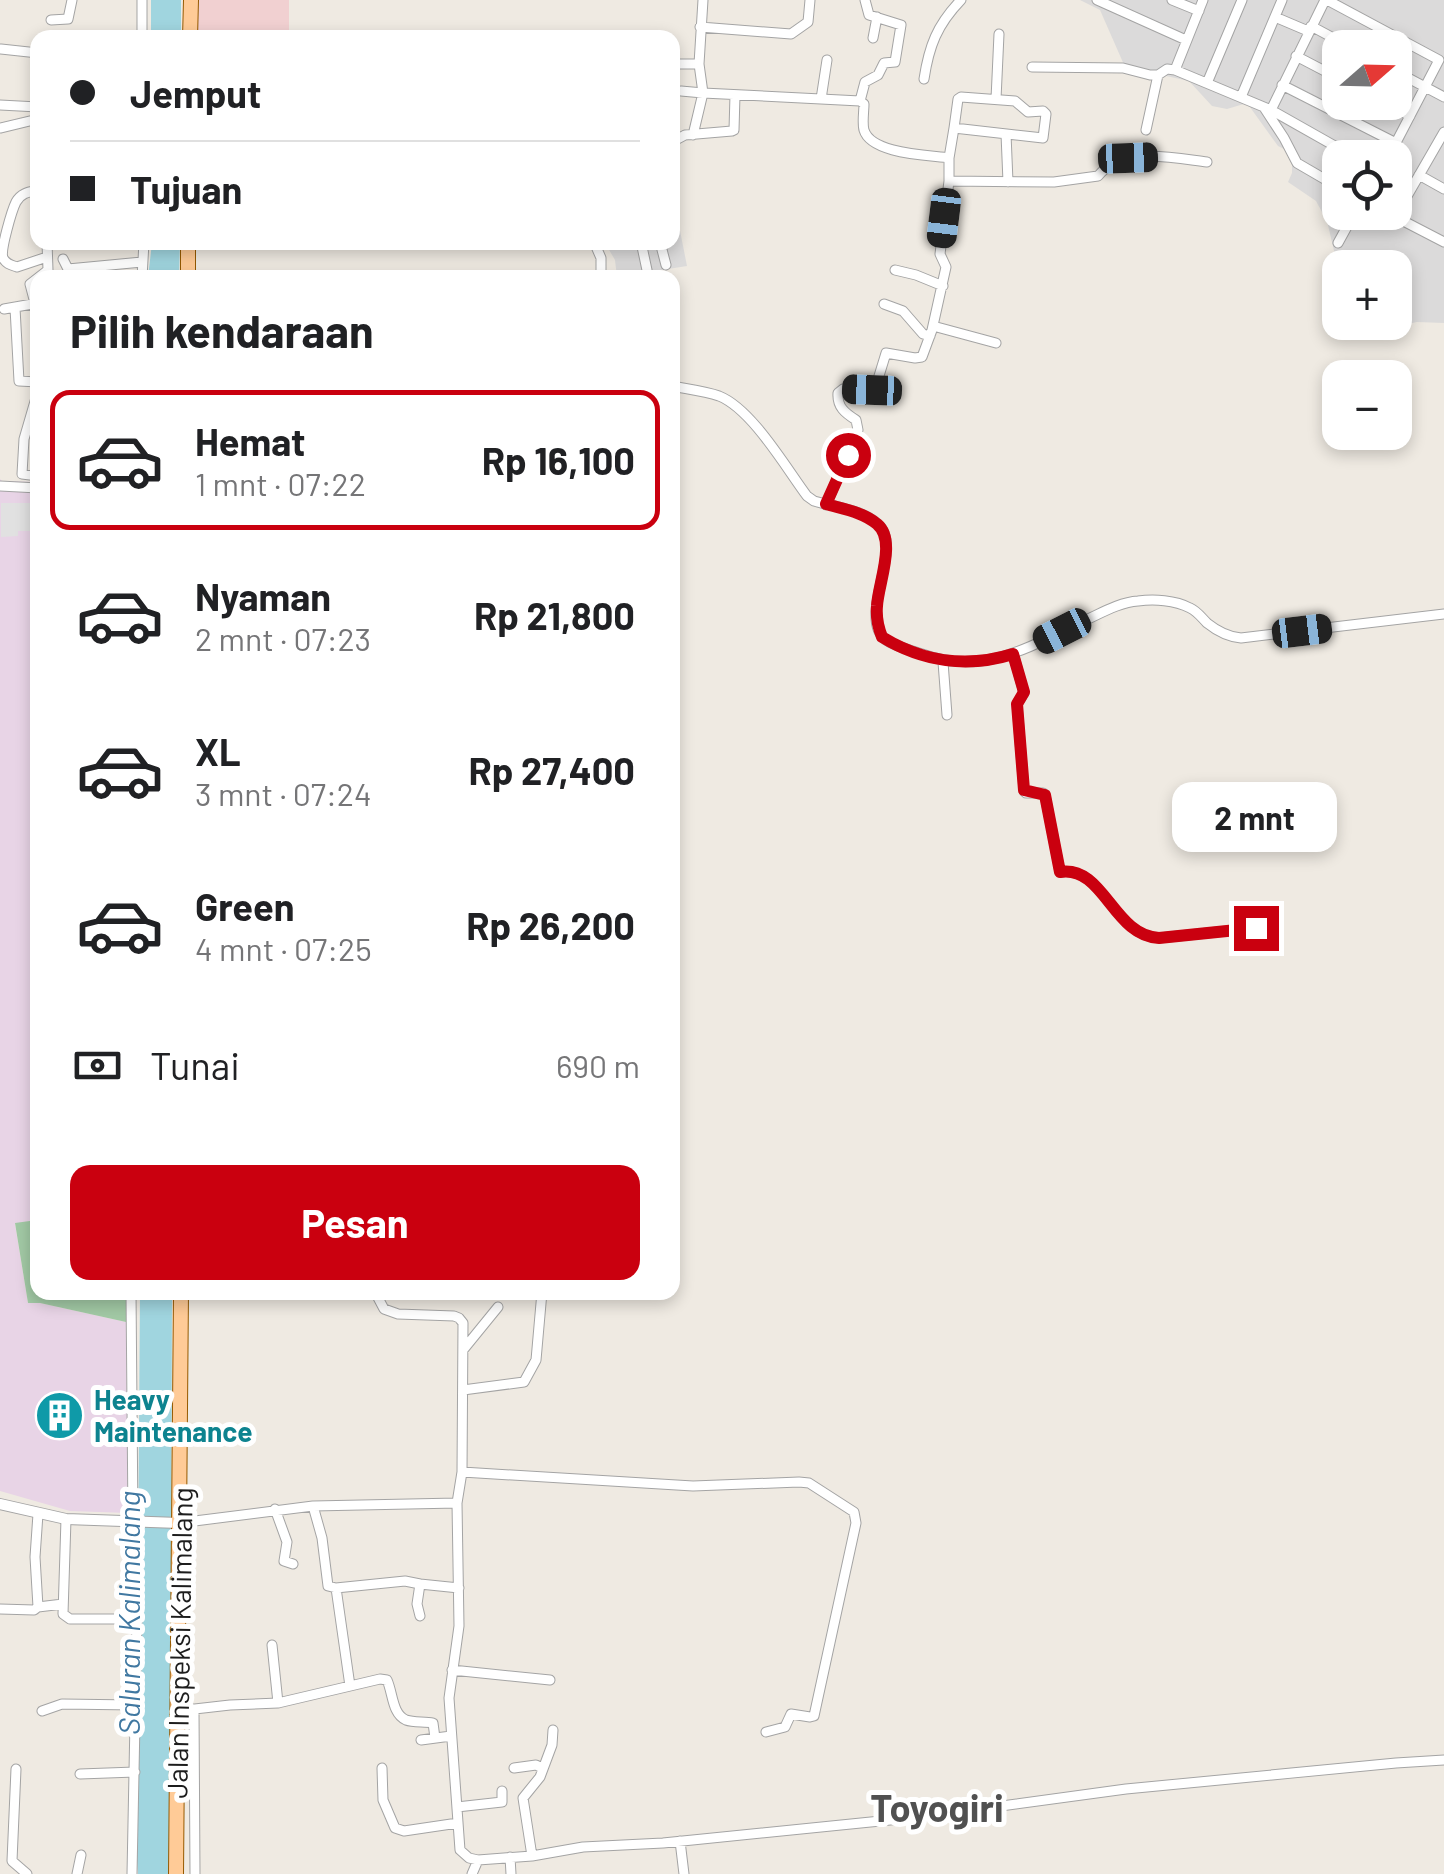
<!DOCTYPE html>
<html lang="id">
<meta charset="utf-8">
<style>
:root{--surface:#fff;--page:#f6f6f6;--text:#202124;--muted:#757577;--line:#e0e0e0;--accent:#ca000f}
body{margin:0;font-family:Barlow,sans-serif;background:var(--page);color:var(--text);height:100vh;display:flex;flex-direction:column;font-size:38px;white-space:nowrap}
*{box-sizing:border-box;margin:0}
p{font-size:32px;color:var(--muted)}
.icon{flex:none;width:55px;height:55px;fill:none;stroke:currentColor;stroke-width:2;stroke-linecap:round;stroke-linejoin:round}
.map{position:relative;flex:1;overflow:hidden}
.sheet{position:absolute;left:30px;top:270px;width:650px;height:1030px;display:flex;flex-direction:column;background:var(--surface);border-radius:20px;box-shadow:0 5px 15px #0003}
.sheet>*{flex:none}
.banner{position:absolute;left:30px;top:30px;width:650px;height:220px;border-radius:20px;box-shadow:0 5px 15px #0003;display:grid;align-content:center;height:220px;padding:0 40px;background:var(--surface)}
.needle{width:65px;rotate:70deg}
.tools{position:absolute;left:1322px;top:30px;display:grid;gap:20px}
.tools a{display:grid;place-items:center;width:90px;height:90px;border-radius:20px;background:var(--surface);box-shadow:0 5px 15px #0003;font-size:50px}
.end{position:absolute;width:45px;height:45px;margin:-22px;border:12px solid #ca000f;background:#fff;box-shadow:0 0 0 5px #fff}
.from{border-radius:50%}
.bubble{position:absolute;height:70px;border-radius:20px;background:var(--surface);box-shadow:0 5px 15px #0003;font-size:32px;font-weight:700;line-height:70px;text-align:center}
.car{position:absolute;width:30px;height:60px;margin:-30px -15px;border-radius:12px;box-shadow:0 0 8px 2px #0007;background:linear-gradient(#222 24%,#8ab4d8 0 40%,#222 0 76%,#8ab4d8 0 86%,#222 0)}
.banner b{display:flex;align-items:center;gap:35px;height:95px;font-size:38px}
.banner b+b{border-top:2px solid var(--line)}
.banner i{width:25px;height:25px;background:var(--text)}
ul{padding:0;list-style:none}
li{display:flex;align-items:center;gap:30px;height:140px;margin:0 20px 15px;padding:0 20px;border:5px solid transparent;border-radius:20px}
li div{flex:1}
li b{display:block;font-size:38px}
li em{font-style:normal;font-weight:700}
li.on{border-color:var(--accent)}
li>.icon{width:90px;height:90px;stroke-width:1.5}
h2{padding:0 40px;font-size:45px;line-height:120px}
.pay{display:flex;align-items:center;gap:25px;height:110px;padding:0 40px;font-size:38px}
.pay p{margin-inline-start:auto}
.cta{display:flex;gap:20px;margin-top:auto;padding:20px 40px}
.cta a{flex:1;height:115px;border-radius:20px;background:var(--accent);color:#fff;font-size:40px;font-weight:700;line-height:115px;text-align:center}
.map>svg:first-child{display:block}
.residential{fill:#dbdada;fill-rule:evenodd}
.commercial{fill:#f1d0d1}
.industrial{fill:#e8d4e6}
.cemetery{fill:#a2c9a5}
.parking{fill:#e1e1e1}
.water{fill:#a0d5df}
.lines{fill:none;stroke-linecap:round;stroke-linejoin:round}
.minor-casing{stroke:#a4a4a4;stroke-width:11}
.tertiary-casing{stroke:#a4a4a4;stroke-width:12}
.primary-casing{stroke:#965a00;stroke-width:16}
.minor{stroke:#fff;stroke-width:9}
.tertiary{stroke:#fff;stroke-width:10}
.primary{stroke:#ffcb97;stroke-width:14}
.route{stroke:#ca000f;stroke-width:12}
.labels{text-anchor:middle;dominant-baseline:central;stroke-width:10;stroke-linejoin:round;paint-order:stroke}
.culture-label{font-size:28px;font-weight:bold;fill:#0d838f;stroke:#fff;text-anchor:start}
.street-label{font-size:28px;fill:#1d1d1d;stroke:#fff}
.water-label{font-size:30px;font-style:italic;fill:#4078a1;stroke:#fff}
.district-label{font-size:38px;font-weight:bold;fill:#505050;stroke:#fff}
</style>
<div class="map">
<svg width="1444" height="1874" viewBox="0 0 1444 1874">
<rect width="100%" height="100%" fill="#efeae2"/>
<path class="residential" d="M1080,0H1444V323L1417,322L1361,334L1357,323L1395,322V268H1340V276L1327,221L1316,201L1288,182L1292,173V153L1278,146L1247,103L1227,109L1212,106L1189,81L1125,67L1100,10ZM1340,48H1395V102H1340ZM1340,158H1395V212H1340Z
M673,195L687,266L617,277L615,260L605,243L672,242Z"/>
<path class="commercial" d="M198,0H289V36H198Z"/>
<path class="industrial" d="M0,479L2,481L38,482V1220L15,1224L28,1303H40L126,1322L128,1513L70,1511L0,1491Z"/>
<path class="cemetery" d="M37,1220L38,1292L126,1293V1322L40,1303H28L15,1223Z"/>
<path class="parking" d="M1,503H32L33,531H18V536L1,537Z"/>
<path class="water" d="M151,0H181V37H151Z
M152,243H180L179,277H148Z
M140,1293H172L170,1874H138L136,1848Z"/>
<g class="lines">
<defs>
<path id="minor" d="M142,0V38
M1097,0L1186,40
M1172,0L1199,11
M1203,0L1175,70L1271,110L1325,0
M1327,0L1439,60L1388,158
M1275,17L1308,31
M51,20L68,19L72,0
M1311,26L1352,48
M700,27L791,34L808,22L810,0
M873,38L877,17
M1,49L38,53
M1296,56L1340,79
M672,64H699L703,0
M699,64L703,93L860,101
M1032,67L1123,68L1150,75H1158L1167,69L1175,70
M1395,71L1444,97
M924,79C929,46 937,25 961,0
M1207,83L1242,0
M1282,85L1396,143
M681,91L703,93L693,135
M1241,97L1282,0
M821,99L827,60
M996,99L999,34
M1384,102L1410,116
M0,105L38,107
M1265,109L1284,138L1297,163L1340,188
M1271,110L1356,158
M1,128L38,119
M1146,130L1158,75
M1006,134L1008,182
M672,142L685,135L732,131L734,130L735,95
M949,158L954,128L1043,138L1046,114L1043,111L1028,112L1015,101L961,97L958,99L954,128
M1419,175L1444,189
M949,181L1054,182L1098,176C1123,146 1174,158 1207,162
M38,190C29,192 21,193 16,202C12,210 0,250 3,258C6,264 11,265 17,267L47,257
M1386,212L1444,242
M1395,217L1444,132
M594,242L601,258V278
M641,242L647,270
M660,242L666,265
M1338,243L1355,212
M63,259L68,269L142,262
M895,270L916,275L943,286
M142,278L144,242
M884,304L903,311L923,334L930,336
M15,308L19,381L38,382
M4,309L38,303
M933,326L996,343
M38,338L35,303L30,284L48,270L47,242
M672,386C687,389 705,391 719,396C752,409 786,468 807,496L814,501C834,507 861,509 878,524C905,547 856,618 886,640C896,647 911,650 922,654C985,677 1032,645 1088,619C1103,612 1121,602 1138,601C1154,599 1175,600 1190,608C1197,611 1201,617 1207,623C1217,631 1229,637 1241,638L1444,614
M38,391L24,439L22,474L38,476
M0,486L38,488
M826,505L858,430L856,420C845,413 837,407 838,393L843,389H875L886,353L915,358L922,357L932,330L946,267L940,254L949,181V158C928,155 871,154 864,130C862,123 864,111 864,104L860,101L865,82L878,75L884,63L895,62L901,25L869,15L865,0
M1013,653L1024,693L1017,704L1024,791L1026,793H1043L1045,795L1060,872C1103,864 1113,936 1159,938L1256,928L1260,931L1263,949
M943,662L947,715
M131,1292L133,1522L137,1619L132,1874
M375,1292L384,1309L398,1314L454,1316L459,1318L463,1323L462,1472L457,1503L459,1626L449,1698L460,1850L469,1858L478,1860L532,1856L583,1847L663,1843L920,1817L1126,1789L1396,1763L1444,1760
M463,1350L498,1307
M463,1390L524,1382L536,1360L542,1292
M462,1472L693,1486L799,1482L809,1483L854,1512L856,1523L814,1716L810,1717L791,1714L785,1727L766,1732
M313,1506L322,1538L328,1586L336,1588L405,1581L420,1584
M275,1509L287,1542L284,1561L293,1564
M66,1519L63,1614L70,1619H137
M179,1523L313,1506L457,1503
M336,1588L350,1686
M38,1607L35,1557L38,1514
M0,1609L34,1610L38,1607L63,1604
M420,1616L417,1604L420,1584L459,1588
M272,1645L278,1703
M452,1670L550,1680
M194,1710L195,1874
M42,1711L62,1704L135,1705
M177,1711L230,1705L278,1703L380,1679L387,1680C393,1693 392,1714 406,1720C414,1723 425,1721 433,1723L435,1738
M421,1740L451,1736
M382,1768L383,1800L395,1828L404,1831L458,1823
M514,1768L536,1765L542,1768
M16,1769L12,1861L27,1874
M80,1774L135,1772
M457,1807L502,1802V1791
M680,1841L684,1874
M532,1856L523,1798L540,1777L552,1745L553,1730
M510,1857L511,1874
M77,1874L81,1855
M472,1874L478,1860"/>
<path id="tertiary" d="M0,1504L66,1519L179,1523"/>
<path id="primary" d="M190,38L191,0
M188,278V242
M176,1874L181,1292"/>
</defs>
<use href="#minor" class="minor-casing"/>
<use href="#tertiary" class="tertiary-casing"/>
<use href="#primary" class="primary-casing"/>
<use href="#minor" class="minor"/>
<use href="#tertiary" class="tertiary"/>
<use href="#primary" class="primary"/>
</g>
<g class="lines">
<path class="route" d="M848,455L826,504C843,509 863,512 877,524C897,540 878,584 877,606C876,617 878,627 882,637C923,662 968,668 1013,654L1024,692L1017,704L1024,790L1045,795L1060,872C1104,865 1113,936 1159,938L1256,928"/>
</g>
<defs>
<symbol id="building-disc" viewBox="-11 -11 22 22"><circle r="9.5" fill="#0f9aa8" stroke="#fff"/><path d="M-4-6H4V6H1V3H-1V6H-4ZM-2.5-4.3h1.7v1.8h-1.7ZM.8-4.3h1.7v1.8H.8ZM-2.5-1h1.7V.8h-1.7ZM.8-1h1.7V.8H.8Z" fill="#fff"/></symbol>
</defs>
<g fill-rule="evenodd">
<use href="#building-disc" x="32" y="1388" width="55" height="55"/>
</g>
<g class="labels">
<g class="culture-label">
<text x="94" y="1399">Heavy<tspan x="94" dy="32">Maintenance</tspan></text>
</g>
<g class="street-label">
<text transform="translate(179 1643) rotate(-89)">Jalan Inspeksi Kalimalang</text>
</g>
<g class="water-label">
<text transform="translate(128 1613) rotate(-90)">Saluran Kalimalang</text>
</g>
<g class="district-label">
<text x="937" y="1807">Toyogiri</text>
</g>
</g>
</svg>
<div class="tools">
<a><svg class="needle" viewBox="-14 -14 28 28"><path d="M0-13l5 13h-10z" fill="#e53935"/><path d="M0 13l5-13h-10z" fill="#757577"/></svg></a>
<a><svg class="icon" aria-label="locate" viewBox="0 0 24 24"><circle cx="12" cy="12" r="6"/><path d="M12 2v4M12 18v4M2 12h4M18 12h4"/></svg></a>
<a>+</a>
<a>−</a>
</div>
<i class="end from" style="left:848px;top:455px"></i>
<i class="end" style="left:1256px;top:928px"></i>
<div class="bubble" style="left:1172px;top:782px;width:165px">2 mnt</div>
<i class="car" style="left:1128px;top:158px;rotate:88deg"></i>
<i class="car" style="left:944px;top:218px;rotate:187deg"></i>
<i class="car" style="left:872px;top:390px;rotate:272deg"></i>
<i class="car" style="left:1062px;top:631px;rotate:243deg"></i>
<i class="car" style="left:1302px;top:631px;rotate:83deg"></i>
<div class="banner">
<b><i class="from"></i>Jemput</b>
<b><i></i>Tujuan</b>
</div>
<section class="sheet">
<h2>Pilih kendaraan</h2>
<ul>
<li class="on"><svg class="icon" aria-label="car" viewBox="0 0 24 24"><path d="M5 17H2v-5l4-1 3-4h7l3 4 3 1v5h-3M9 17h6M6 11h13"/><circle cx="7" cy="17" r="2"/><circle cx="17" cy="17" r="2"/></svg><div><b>Hemat</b><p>1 mnt · 07:22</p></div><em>Rp 16,100</em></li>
<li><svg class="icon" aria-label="car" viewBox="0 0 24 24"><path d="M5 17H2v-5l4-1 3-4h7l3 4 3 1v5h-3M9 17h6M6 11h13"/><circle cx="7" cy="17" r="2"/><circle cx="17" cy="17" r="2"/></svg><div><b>Nyaman</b><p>2 mnt · 07:23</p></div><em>Rp 21,800</em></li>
<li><svg class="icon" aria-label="car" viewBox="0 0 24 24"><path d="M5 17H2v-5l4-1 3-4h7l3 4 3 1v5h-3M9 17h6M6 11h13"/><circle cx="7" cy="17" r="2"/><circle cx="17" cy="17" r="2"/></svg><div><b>XL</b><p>3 mnt · 07:24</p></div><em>Rp 27,400</em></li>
<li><svg class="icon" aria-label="car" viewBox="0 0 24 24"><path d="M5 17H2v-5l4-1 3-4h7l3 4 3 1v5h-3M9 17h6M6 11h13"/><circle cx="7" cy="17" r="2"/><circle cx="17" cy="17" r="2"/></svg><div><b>Green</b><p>4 mnt · 07:25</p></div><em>Rp 26,200</em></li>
</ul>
<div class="pay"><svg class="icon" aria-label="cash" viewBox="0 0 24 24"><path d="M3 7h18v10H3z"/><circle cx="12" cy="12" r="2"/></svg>Tunai<p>690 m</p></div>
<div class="cta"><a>Pesan</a></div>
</section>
</div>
